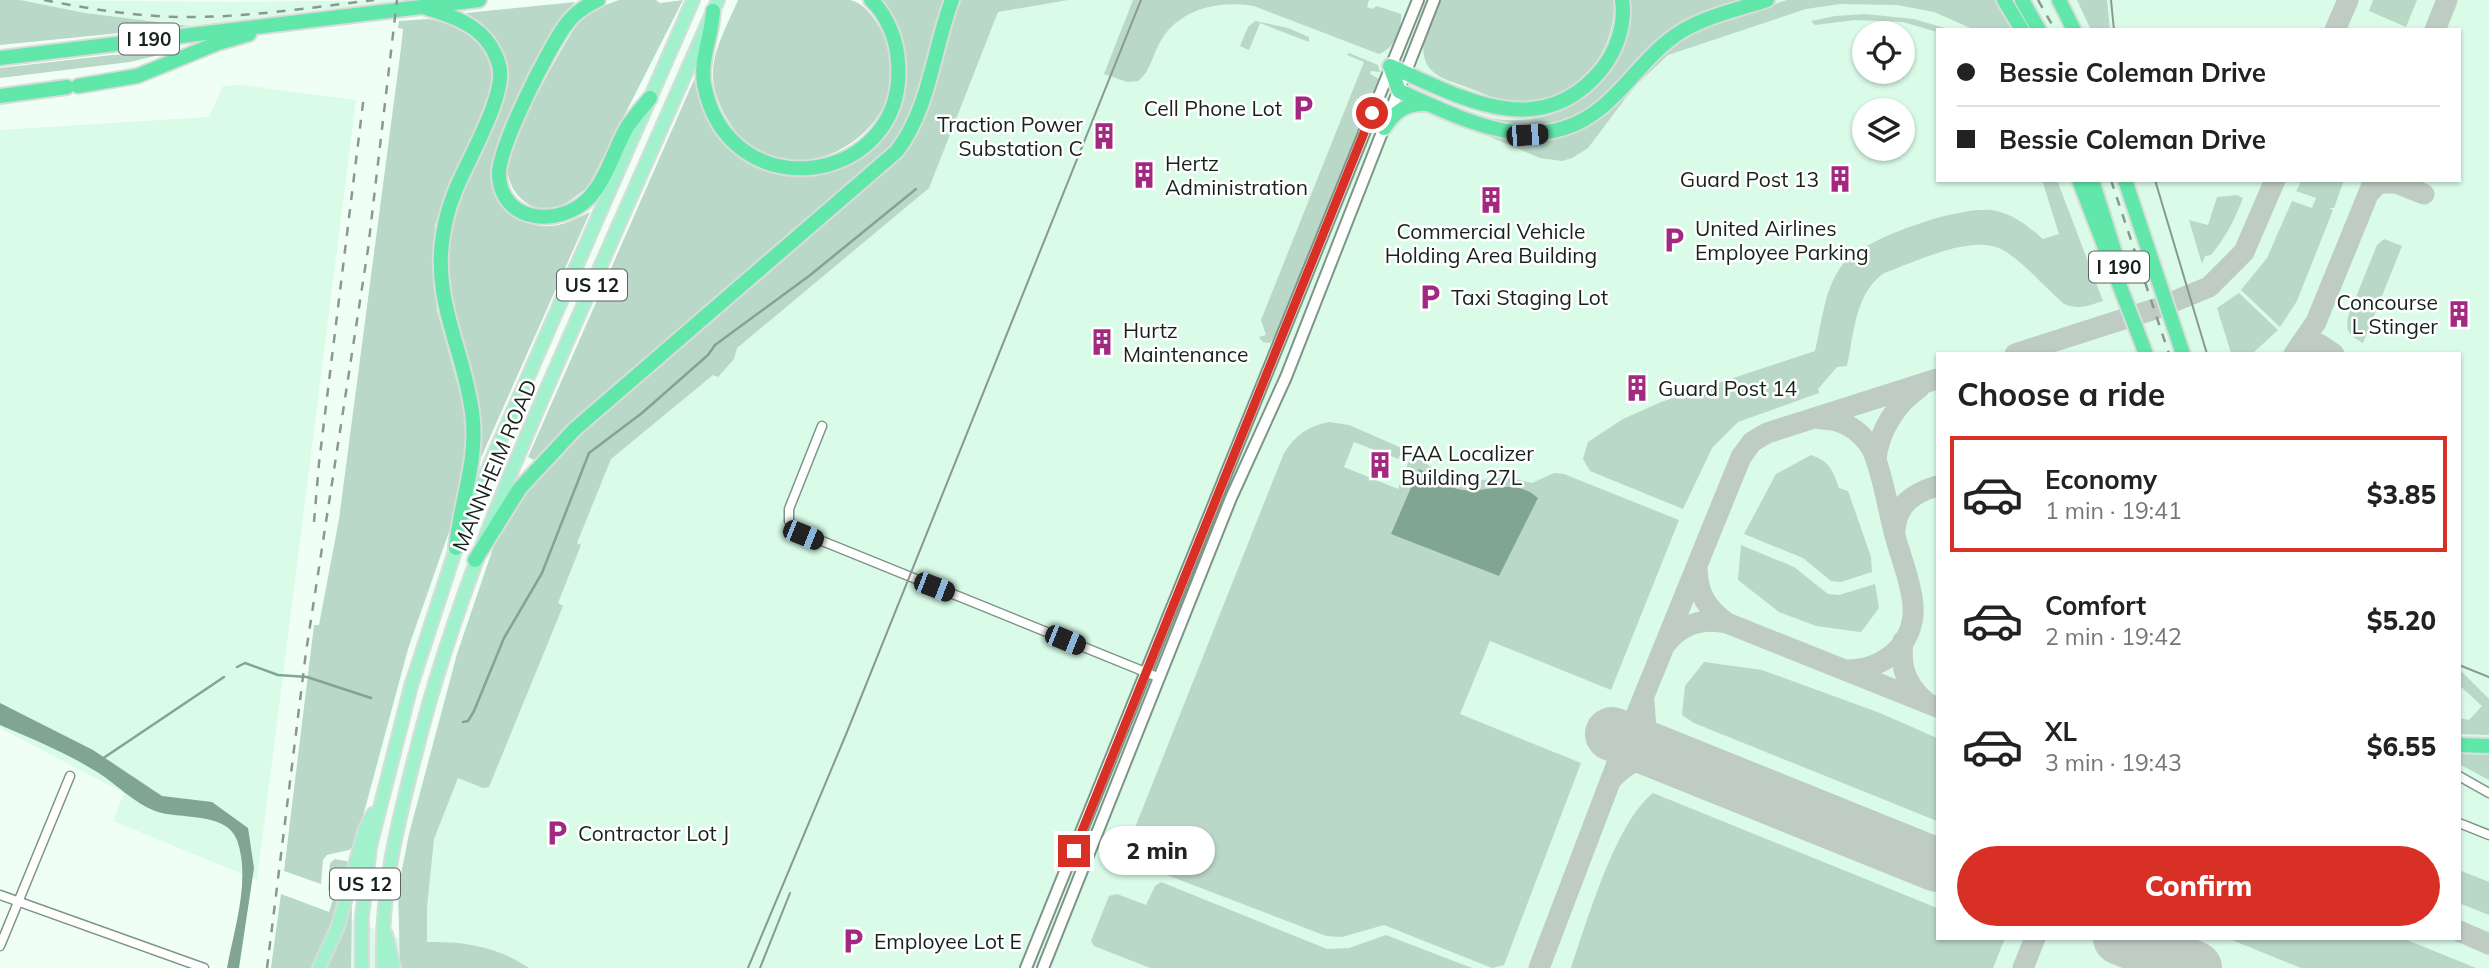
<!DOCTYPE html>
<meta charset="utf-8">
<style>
:root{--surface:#fff;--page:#f2f2f2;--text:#222;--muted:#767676;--line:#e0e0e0;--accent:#d93025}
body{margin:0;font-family:Mulish,sans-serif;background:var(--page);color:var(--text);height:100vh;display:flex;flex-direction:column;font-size:26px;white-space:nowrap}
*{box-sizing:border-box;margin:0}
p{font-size:23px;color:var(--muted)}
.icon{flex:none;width:38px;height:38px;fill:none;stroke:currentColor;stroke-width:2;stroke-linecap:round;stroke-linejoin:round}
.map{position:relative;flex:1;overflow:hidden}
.drawer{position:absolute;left:1936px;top:352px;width:525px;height:588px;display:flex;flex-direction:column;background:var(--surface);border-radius:0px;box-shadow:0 2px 5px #0004}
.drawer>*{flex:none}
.top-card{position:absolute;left:1936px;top:28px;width:525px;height:154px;border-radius:0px;box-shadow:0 2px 5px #0004;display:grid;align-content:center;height:154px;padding:0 21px;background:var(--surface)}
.controls{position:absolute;left:1852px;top:21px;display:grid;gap:14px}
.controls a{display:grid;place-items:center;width:63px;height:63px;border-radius:50%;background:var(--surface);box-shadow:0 2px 5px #0004;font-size:35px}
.end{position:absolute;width:32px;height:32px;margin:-16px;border:9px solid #d93025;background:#fff;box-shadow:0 0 0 4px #fff}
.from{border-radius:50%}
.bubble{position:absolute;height:49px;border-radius:24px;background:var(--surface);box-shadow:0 2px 5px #0004;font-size:23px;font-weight:800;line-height:49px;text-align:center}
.car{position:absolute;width:21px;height:42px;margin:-21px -10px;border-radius:9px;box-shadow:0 0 5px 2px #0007;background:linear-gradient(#222 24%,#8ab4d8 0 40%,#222 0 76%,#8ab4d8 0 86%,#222 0)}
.top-card b{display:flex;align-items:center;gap:24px;height:66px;font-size:26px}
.top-card b+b{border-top:2px solid var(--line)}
.top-card i{width:18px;height:18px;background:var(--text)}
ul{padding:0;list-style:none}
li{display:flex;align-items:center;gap:21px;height:116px;margin:0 14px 10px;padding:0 7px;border:4px solid transparent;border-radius:0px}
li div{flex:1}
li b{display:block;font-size:26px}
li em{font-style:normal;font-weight:800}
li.selected{border-color:var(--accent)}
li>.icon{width:63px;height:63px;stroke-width:1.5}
h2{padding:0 21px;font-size:32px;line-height:84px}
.button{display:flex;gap:14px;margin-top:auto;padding:14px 21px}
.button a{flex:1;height:80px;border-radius:42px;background:var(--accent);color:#fff;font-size:28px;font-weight:800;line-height:80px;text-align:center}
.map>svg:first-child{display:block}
.built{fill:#d9fbe8;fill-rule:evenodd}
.green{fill:#bad8c7}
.water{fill:#80a692}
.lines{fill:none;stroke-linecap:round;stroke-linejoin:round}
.stream{stroke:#80a692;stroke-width:2.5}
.taxiway{stroke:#beccc4;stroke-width:21}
.runway{stroke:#beccc4;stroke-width:54}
.street-casing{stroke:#7e9588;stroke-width:11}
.secondary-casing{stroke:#7e9588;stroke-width:14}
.primary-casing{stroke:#dadcdb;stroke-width:16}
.highway-casing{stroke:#dadcdb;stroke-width:18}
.street{stroke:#fff;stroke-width:8}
.secondary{stroke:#fff;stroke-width:10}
.primary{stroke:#a0f1cc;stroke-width:12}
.highway{stroke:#61e7aa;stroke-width:14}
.tram{stroke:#8b9891;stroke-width:2}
.rail{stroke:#8b9891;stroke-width:2.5;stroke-dasharray:9 9;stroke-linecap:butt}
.route{stroke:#d93025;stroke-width:9}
.labels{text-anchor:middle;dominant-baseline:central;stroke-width:5;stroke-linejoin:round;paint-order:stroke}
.shield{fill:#fff;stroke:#5d6461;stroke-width:2}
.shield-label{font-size:19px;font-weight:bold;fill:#18221d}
.poi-label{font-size:21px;fill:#18221d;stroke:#fff;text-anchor:start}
.street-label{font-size:21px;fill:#18221d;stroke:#fff}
</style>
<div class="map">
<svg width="2489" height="968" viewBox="0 0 2489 968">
<rect width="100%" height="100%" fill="#f0fff6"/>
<path class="built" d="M20,0L234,2L401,0L190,26L85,13Z
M987,0H2489V968H271L281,894L407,941V901L584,447L917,179ZM1937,30H2459V180H1937ZM1864,33H1902V72H1864ZM1864,110H1902V149H1864ZM1937,354H2459V938H1937Z
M241,85L356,100L257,880L113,821L124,793L0,728V130L209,117L223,86Z"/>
<path class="green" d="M0,0H20L85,13L190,26L0,45Z
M619,0H656L660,3L683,0L588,187C576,196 562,209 546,209C520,208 504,183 508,159C512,140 570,28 584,16C593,9 608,4 619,0Z
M738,0C764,0 791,0 818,0C828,0 840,0 850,0C864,3 873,16 880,28C935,125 788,210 733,128C698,76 715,52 738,0Z
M877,0H945L906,127L888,151L703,307L534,460L528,457L697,73C699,85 699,103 705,114C733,173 800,191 854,160C859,156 867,153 872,149C896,127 913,77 904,45C900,29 889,12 877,0Z
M959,0H1068L998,12L929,188L737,348L734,359L718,377L713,375L611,459L577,543L581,545L558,603L563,606L489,787L483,788L458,778L434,839L427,907V942C465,941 498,947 529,968H400L398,889L409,834L457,654L493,548L513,511L540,474L621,396L905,152L920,127L926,111Z
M1133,0H1369L1367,7L1372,9L1377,6L1401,14C1402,29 1394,49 1379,54L1254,6C1218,0 1177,9 1159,44C1152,57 1150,72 1138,81L1127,82L1104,74Z
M1440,0H1614C1616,58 1570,108 1510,101C1494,99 1479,92 1464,86C1448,80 1428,76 1424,56C1420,39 1434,15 1440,0Z
M1631,0H1751L1694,19L1608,95L1570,121L1527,130L1467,115L1468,113C1552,140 1630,89 1631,0Z
M1787,0H1997L2014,30H1975L1934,12L1897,5L1840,4L1806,9L1668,55L1634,87L1588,148L1572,158L1562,161L1540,158L1476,131L1477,129C1514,144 1552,143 1588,124L1671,45L1691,32Z
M2077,0H2107L2110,30H2091Z
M2373,0H2417L2406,27L2369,11Z
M575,2C550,29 490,142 491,178C491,191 505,210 516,217C545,234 563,225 590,212L479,462L480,434L447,287L448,235L463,189L507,88L505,61L491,34L466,13Z
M1865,14L1914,19L1951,30L1937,32L1903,22L1855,20L1815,25L1811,21L1835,16Z
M428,19L447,22L471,34L487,54L494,82L435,225L433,275L437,310L464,407L467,456L458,506L408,649L355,846L349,850L327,855L323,860L321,884L284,871L314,625H319L339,519L401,48L403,29L398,28L399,21Z
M1255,21L1288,28L1309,37V42L1260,23L1249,50L1240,46L1248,27Z
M176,51L130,62L0,78V68L112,55Z
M1349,53L1378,65L1380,72L1371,71L1370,74L1379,79L1276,335L1270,343L1263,342L1259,337L1266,335L1261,320L1364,62L1347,55Z
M2042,180H2057L2103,301C2088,306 2079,310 2064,304C2044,287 2025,263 2003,250C1972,233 1916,262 1884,273C1855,293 1854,334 1847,366L1837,367L1818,389L1819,393L1738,422L1712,448L1683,509L1590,471L1583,459L1588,442L1623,419L1661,402L1815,351C1822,323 1824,288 1843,264C1864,238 1965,203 1997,211C2016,216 2029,227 2043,239L2059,234Z
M2302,180H2344L2334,208H2329L2333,210L2297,301L2280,327L2241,290L2267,258L2292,201L2312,208L2316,198L2296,191Z
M2237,195L2243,198C2235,219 2226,237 2211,255L2205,256L2202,264L2189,220L2208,225L2217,197Z
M2384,239L2402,246L2363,343C2350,336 2345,332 2348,317L2377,245Z
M2239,293L2278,330L2253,353H2231L2217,308Z
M1329,422L1349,425L1404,449L1398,459L1354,442L1344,467L1398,489L1410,458L1414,456L1447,477L1466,482L1507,477L1532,483L1554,473L1564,474L1679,520L1611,690L1490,641L1460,714L1581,763L1504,965L1492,968L1384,925L1342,937L1326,936L1159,872C1136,857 1131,852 1136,825L1284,453C1295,435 1309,426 1329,422Z
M1811,455C1829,461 1833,470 1839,488L1848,491L1871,557L1872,572L1841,582L1831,581L1803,558L1744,534L1776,474Z
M1741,545L1794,567L1828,594L1839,595L1875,584L1879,608L1861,632L1816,626L1779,612L1738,580Z
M1704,662L1762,670L1880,713L1937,738V821L1694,723L1682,715L1685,686Z
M2459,669L2489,699V735L2459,734V718L2469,720L2482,706L2459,685Z
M2459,754L2489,755V780L2459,764Z
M1653,793L1937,908V938H2005L1993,968H1571C1587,922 1615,823 1653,793Z
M335,859L351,862C341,899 332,935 313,968H271L281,894L329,912L335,893L328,890L330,863Z
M2459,870L2489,882V915L2459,903Z
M1161,882L1327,949L1349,948L1386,935L1472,968H1150L1094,946L1091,941L1109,896L1117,894L1146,905L1155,886Z
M352,899L351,968H324L343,929Z
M2227,938H2402L2476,968H2301Z"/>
<path class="water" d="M1419,469C1434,476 1445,488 1463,490C1489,493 1515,477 1538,498L1499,576L1391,534Z
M0,703L93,750L162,796L212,802L248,828L254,868L239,968H227C234,929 251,879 237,840C226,811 179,820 155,811C132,802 117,784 97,772C67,753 32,739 0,725Z"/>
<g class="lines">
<path class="stream" d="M237,667L245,663L278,675L307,677L371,698
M463,722L468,721L474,711L504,638L542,573L589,453L642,413L708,355L715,345L809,276L916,189
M102,759L224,677"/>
<path class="taxiway" d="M2335,30L2348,0
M2435,30L2447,0
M2396,183L2424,194
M2369,193L2379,183H2396L2392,180
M2300,348L2319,344L2334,354
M2015,354L2158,308L2209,287L2244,252L2275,180
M2294,354L2316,322L2374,180
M1821,419C1844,419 1860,430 1872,449C1883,475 1887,504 1894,532C1900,556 1911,580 1913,605C1916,645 1882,671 1845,670
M1876,459C1879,431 1896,404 1919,388
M1895,531C1896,504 1914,493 1937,486
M1697,566C1697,593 1706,608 1727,623
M1903,641C1900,666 1905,684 1925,701
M1666,644C1681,624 1703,618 1727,623L1937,707
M1644,702L1646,729L1670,758
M1613,778C1630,760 1645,755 1670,758
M2459,931L2489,944
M1539,968L1626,740L1741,457L1752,442L1767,433L1937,379
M2023,968L2035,938"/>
<path class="runway" d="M1612,734L1937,865
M2120,938L2195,968"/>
<defs>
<path id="street" d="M822,426L789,509V521L795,530L1160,678
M2459,776L2489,793
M2459,823L2489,835
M0,895L204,968
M0,946L70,776"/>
<path id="secondary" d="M1026,968L1418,0
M1043,968L1231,498L1286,377L1434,0"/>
<path id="primary" d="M386,934L394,968
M319,968L338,926L365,829L373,814
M362,968V917L370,847L411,686L456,548L492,459L693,0
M383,968C380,883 401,811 422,729C463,576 526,435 590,290C633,194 675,96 718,0"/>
<path id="highway" d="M598,0C585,6 573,14 565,26C548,49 497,150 499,176C502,224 561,227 589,198C607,178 614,150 627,127C634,117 642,107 650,98
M2004,0L2022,30
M2022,0L2039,30
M2059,0L2074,30
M423,7C457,17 489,28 499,65C508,94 465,164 454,194C449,207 445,221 443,235C432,300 464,350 472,412C479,459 460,502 456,548
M713,11C712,36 700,59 704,84C728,212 908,186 898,62C897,40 887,15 871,0
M0,58L479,0
M1390,66L1399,91C1471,123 1546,164 1612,98C1635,76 1654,48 1682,31C1707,16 1739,9 1767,0
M1390,66C1460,97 1540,144 1601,70C1616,52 1626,24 1622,0
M78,86L137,76L218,43L249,34
M0,96L67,87
M1384,128C1394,112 1406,103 1425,104
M2079,180L2146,354
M2092,180L2116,256
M2125,180L2183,354
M475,560L520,488L575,429L897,151C930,107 933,50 952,0
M2459,745L2489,746"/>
</defs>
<use href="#street" class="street-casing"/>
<use href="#secondary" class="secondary-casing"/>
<use href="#primary" class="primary-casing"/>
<use href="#highway" class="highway-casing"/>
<use href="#street" class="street"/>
<use href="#secondary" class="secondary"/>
<use href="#primary" class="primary"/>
<use href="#highway" class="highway"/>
<path class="tram" d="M2111,0L2114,30
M2155,180L2207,354
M2459,665L2489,677
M748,968L847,732L1141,0
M760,968L790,893"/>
<path class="rail" d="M44,0C95,10 146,18 198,17C257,16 316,7 374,0
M2038,0L2055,30
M2111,180L2169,354
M314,522L319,463L364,95
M267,968L306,652L368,249L397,0"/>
</g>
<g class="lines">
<path class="route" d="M1074,851L1372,113"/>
</g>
<defs>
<symbol id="parking-bare" viewBox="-9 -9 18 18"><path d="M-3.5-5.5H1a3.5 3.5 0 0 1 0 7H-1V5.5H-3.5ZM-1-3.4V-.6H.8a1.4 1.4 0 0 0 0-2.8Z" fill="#a2297f" stroke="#fff" stroke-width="2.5" paint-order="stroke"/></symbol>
<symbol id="building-bare" viewBox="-9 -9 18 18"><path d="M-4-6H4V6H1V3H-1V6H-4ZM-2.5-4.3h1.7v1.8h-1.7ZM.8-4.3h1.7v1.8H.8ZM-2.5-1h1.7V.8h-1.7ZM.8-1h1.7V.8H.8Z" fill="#a2297f" stroke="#fff" stroke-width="2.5" paint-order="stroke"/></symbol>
</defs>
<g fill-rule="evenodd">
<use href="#parking-bare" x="1284" y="89" width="38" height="38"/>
<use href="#building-bare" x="1085" y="117" width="38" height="38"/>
<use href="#building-bare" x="1125" y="156" width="38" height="38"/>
<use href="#building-bare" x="1821" y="160" width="38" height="38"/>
<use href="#building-bare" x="1472" y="181" width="38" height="38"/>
<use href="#parking-bare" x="1655" y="221" width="38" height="38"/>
<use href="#parking-bare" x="1411" y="278" width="38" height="38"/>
<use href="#building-bare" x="2440" y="295" width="38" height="38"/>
<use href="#building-bare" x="1083" y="323" width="38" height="38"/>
<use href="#building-bare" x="1618" y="369" width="38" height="38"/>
<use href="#building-bare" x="1361" y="446" width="38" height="38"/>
<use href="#parking-bare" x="538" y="814" width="38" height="38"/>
<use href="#parking-bare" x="834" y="922" width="38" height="38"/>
</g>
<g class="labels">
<g class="shield">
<rect x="119" y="23.5" width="60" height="31" rx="5"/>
<rect x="2089" y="251.5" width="60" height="31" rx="5"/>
<rect x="557" y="269.5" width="70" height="31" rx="5"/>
<rect x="330" y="868.5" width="70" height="31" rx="5"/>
</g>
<g class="shield-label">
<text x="149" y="39">I 190</text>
<text x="2119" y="267">I 190</text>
<text x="592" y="285">US 12</text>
<text x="365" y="884">US 12</text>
</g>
<g class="poi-label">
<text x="1282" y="108" text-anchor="end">Cell Phone Lot</text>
<text x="1083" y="124" text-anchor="end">Traction Power<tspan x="1083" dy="24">Substation C</tspan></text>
<text x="1165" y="163">Hertz<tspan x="1165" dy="24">Administration</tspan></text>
<text x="1819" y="179" text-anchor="end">Guard Post 13</text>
<text x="1695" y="228">United Airlines<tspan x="1695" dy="24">Employee Parking</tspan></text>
<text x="1491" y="231" text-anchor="middle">Commercial Vehicle<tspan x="1491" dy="24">Holding Area Building</tspan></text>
<text x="1451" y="297">Taxi Staging Lot</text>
<text x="2438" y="302" text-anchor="end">Concourse<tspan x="2438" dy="24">L Stinger</tspan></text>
<text x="1123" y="330">Hurtz<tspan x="1123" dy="24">Maintenance</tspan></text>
<text x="1658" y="388">Guard Post 14</text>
<text x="1401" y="453">FAA Localizer<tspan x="1401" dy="24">Building 27L</tspan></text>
<text x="578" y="833">Contractor Lot J</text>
<text x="874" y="941">Employee Lot E</text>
</g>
<g class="street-label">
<text transform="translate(494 465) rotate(-67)">MANNHEIM ROAD</text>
</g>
</g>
</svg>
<div class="controls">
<a><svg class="icon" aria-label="locate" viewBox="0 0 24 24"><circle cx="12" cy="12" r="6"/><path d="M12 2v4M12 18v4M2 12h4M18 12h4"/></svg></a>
<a><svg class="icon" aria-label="layers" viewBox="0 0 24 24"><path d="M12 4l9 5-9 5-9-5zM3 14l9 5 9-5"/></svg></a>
</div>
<i class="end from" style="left:1372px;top:113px"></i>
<i class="end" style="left:1074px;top:851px"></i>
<div class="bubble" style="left:1099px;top:826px;width:116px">2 min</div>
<i class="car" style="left:1527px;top:135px;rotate:86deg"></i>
<i class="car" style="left:803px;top:535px;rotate:112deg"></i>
<i class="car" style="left:934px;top:587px;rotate:111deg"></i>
<i class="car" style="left:1065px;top:640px;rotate:112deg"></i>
<div class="top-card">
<b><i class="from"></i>Bessie Coleman Drive</b>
<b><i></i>Bessie Coleman Drive</b>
</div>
<section class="drawer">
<h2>Choose a ride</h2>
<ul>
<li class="selected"><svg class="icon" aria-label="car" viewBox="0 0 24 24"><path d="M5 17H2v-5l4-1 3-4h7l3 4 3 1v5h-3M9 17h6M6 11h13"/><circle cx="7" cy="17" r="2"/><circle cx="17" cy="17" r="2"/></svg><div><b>Economy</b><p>1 min · 19:41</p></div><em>$3.85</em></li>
<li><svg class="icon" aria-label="car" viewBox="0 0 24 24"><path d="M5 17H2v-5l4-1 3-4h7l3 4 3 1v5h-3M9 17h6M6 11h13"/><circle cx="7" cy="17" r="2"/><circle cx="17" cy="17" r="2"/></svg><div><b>Comfort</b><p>2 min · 19:42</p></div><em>$5.20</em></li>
<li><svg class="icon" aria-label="car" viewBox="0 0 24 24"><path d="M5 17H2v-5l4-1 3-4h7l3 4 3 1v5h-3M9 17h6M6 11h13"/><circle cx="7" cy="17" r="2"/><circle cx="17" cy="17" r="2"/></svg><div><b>XL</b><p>3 min · 19:43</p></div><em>$6.55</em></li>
</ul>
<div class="button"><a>Confirm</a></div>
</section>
</div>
